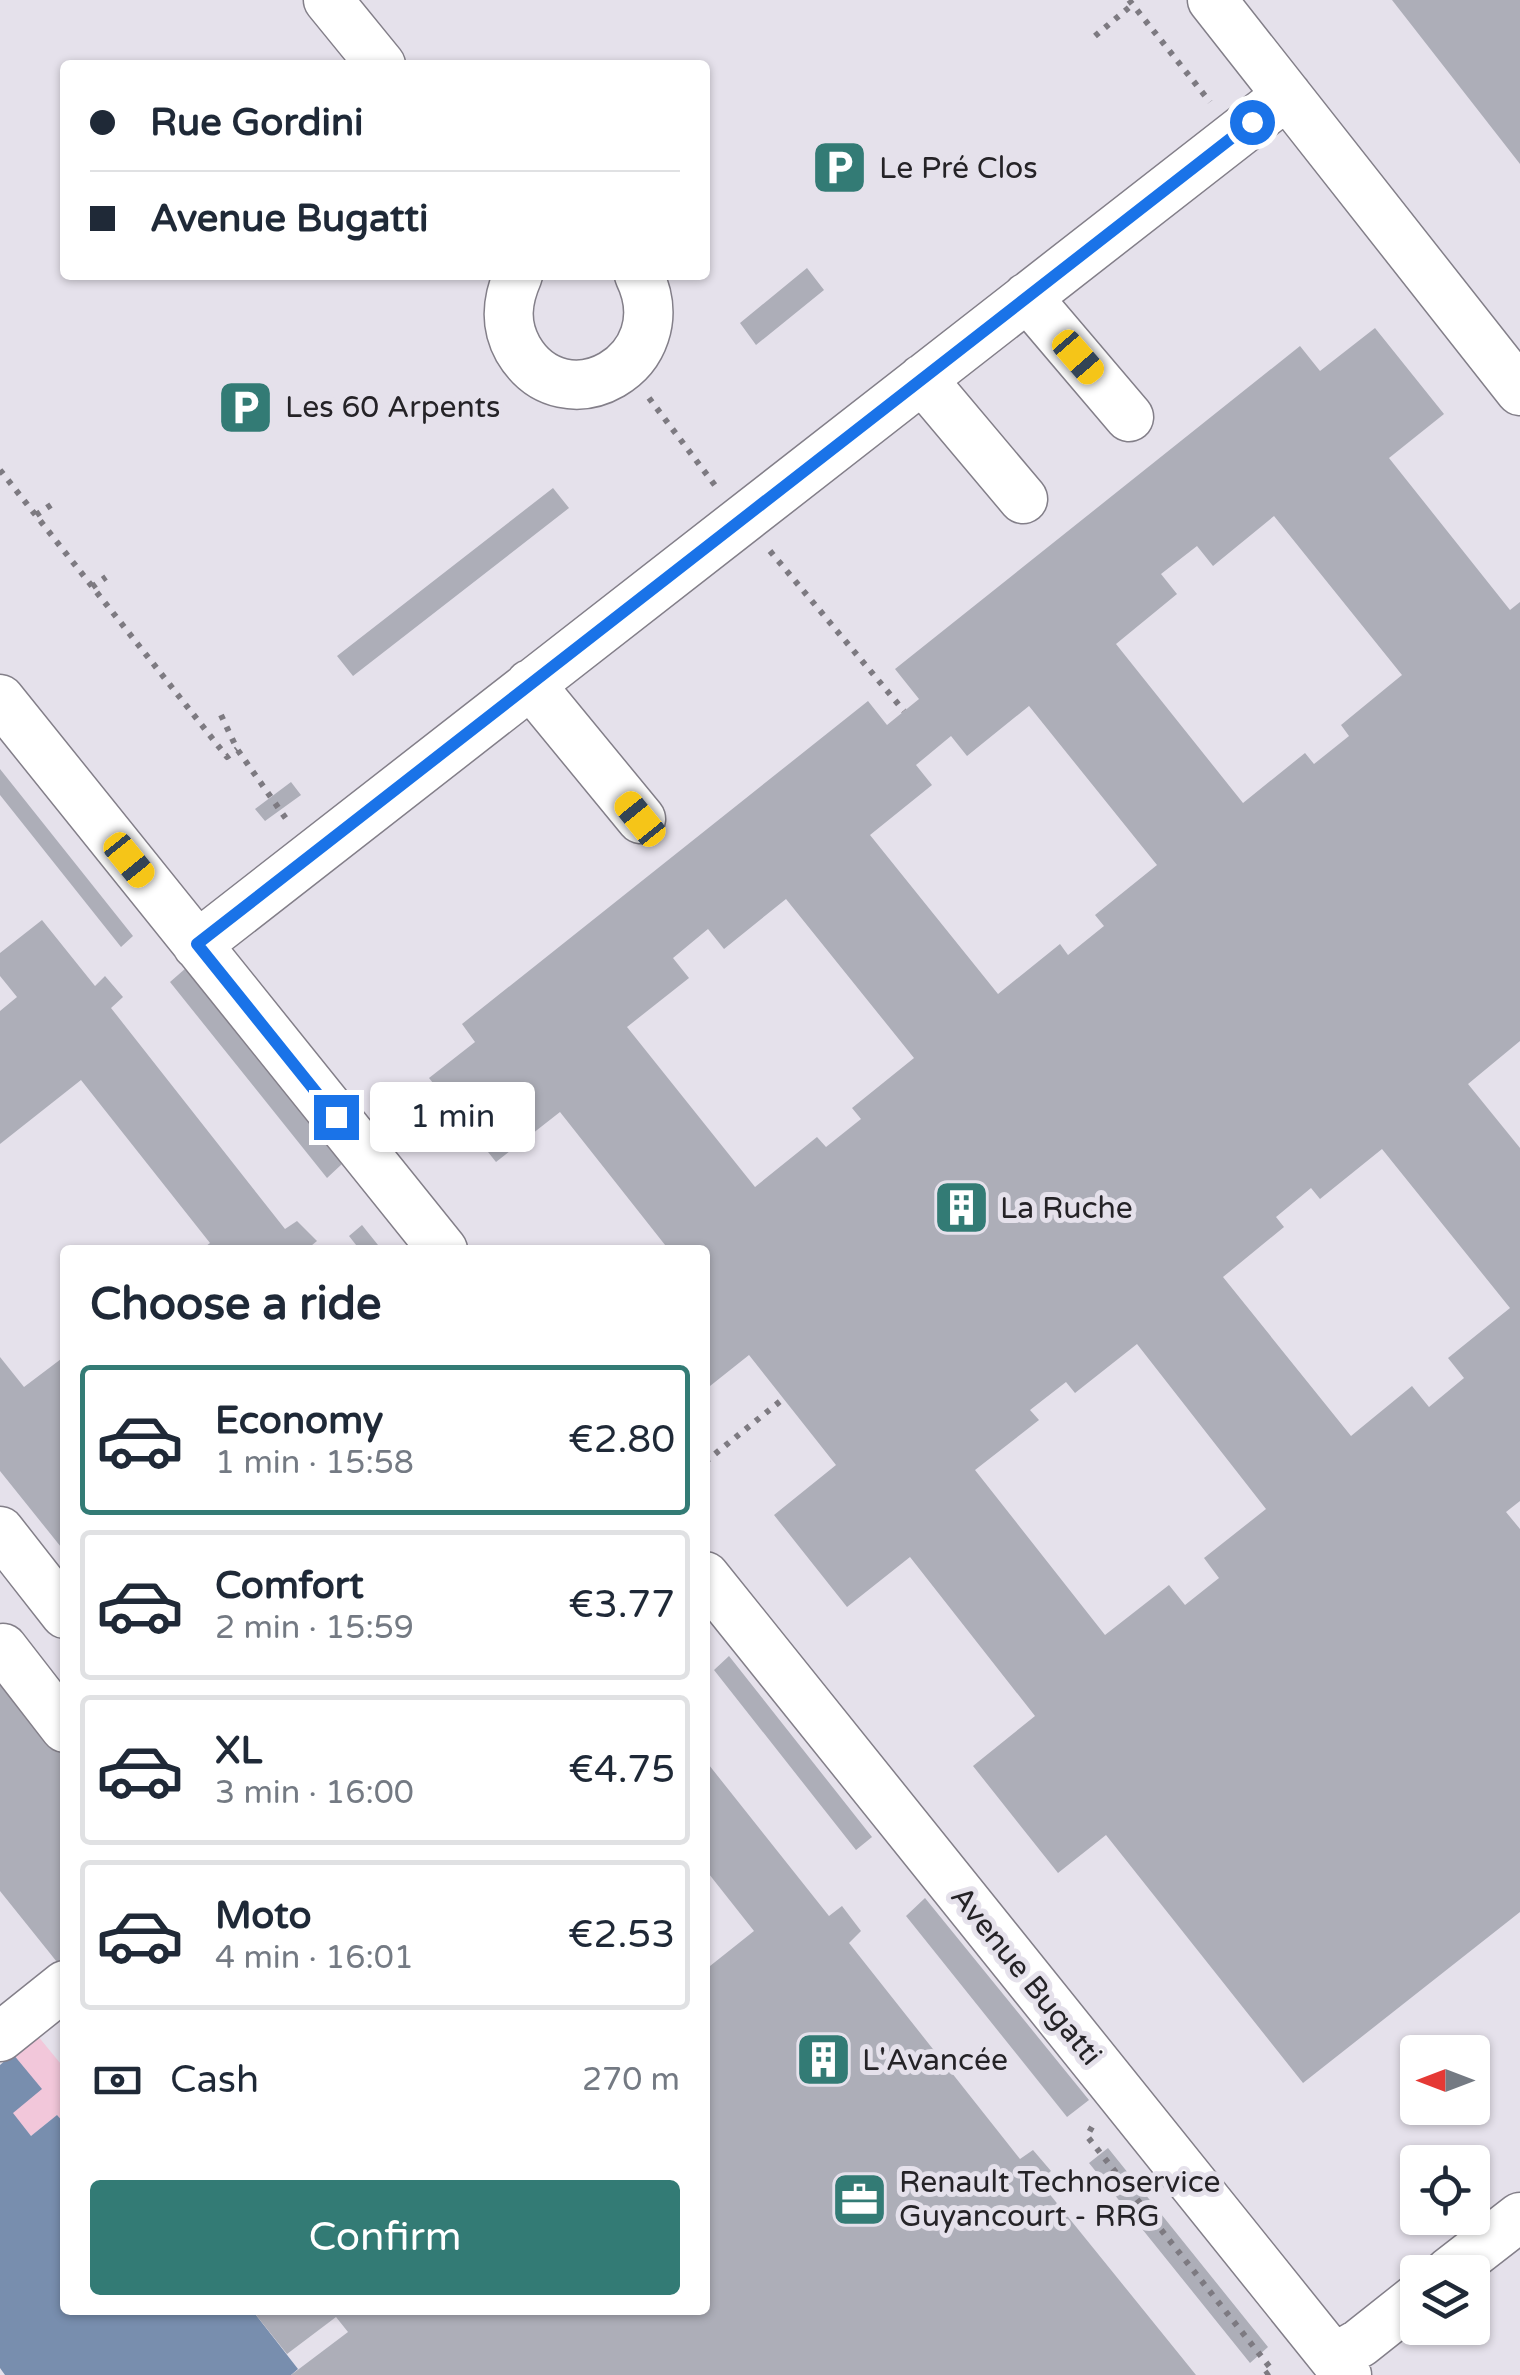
<!DOCTYPE html>
<meta charset="utf-8">
<style>
:root{--surface:#fff;--page:#f2f2f3;--text:#1f2937;--muted:#747a83;--line:#e0e1e3;--accent:#337b75}
body{margin:0;font-family:"Varela Round",sans-serif;background:var(--page);color:var(--text);height:100vh;display:flex;flex-direction:column;font-size:38px;white-space:nowrap}
*{box-sizing:border-box;margin:0}
p{font-size:32px;color:var(--muted)}
.icon{flex:none;width:55px;height:55px;fill:none;stroke:currentColor;stroke-width:2;stroke-linecap:round;stroke-linejoin:round}
.map{position:relative;flex:1;overflow:hidden}
.panel{position:absolute;left:60px;top:1245px;width:650px;height:1070px;display:flex;flex-direction:column;background:var(--surface);border-radius:10px;box-shadow:0 2px 8px #0004}
.panel>*{flex:none}
.hud{position:absolute;left:60px;top:60px;width:650px;height:220px;border-radius:10px;box-shadow:0 2px 8px #0004;display:grid;align-content:center;height:220px;padding:0 30px;background:var(--surface)}
.needle{width:65px;rotate:270deg}
.controls{position:absolute;left:1400px;top:2035px;display:grid;gap:20px}
.controls a{display:grid;place-items:center;width:90px;height:90px;border-radius:10px;background:var(--surface);box-shadow:0 2px 8px #0004;font-size:50px}
.end{position:absolute;width:45px;height:45px;margin:-22px;border:12px solid #1a73e8;background:#fff;box-shadow:0 0 0 5px #fff}
.from{border-radius:50%}
.bubble{position:absolute;height:70px;border-radius:10px;background:var(--surface);box-shadow:0 2px 8px #0004;font-size:32px;font-weight:600;line-height:70px;text-align:center}
.car{position:absolute;width:30px;height:60px;margin:-30px -15px;border-radius:12px;box-shadow:0 0 8px 2px #0007;background:linear-gradient(#f5c518 24%,#345 0 40%,#f5c518 0 76%,#345 0 86%,#f5c518 0)}
.hud b{display:flex;align-items:center;gap:35px;height:95px;font-size:38px}
.hud b+b{border-top:2px solid var(--line)}
.hud i{width:25px;height:25px;background:var(--text)}
ul{padding:0;list-style:none}
li{display:flex;align-items:center;gap:30px;height:150px;margin:0 20px 15px;padding:0 10px;border:5px solid var(--line);border-radius:10px}
li div{flex:1}
li b{display:block;font-size:38px}
li em{font-style:normal;font-weight:600}
li.active{border-color:var(--accent)}
li>.icon{width:90px;height:90px;stroke-width:1.5}
h2{padding:0 30px;font-size:45px;line-height:120px}
.pay{display:flex;align-items:center;gap:25px;height:110px;padding:0 30px;font-size:38px}
.pay p{margin-inline-start:auto}
.action{display:flex;gap:20px;margin-top:auto;padding:20px 30px}
.action a{flex:1;height:115px;border-radius:10px;background:var(--accent);color:#fff;font-size:40px;font-weight:600;line-height:115px;text-align:center}
.map>svg:first-child{display:block}
.green{fill:#f2c7da}
.water{fill:#788eae}
.building{fill:#adaeb8;fill-rule:evenodd}
.lines{fill:none;stroke-linecap:round;stroke-linejoin:round}
.minor-casing{stroke:#837f89;stroke-width:51}
.path{stroke:#7d7a81;stroke-width:6;stroke-dasharray:5 8;stroke-linecap:butt}
.minor{stroke:#fff;stroke-width:48}
.route{stroke:#1a73e8;stroke-width:12}
.labels{text-anchor:middle;dominant-baseline:central;stroke-width:10;stroke-linejoin:round;paint-order:stroke}
.poi-label{font-size:30px;fill:#252327;stroke:#e5e1eb;text-anchor:start}
.street-label{font-size:30px;fill:#252327;stroke:#e5e1eb}
</style>
<div class="map">
<svg width="1520" height="2375" viewBox="0 0 1520 2375">
<rect width="100%" height="100%" fill="#e5e1eb"/>
<path class="green" d="M37,2035L65,2069V2124L57,2115L31,2136L12,2113L41,2089L13,2054Z"/>
<path class="water" d="M13,2054L42,2089L13,2113L31,2136L57,2115L65,2124V2310H252L298,2369L291,2375H5L0,2368V2065Z"/>
<path class="building" d="M1392,0H1520V164Z
M807,268L824,290L756,345L740,323Z
M1375,328L1444,414L1389,458L1510,610L1520,602V1041L1468,1084L1520,1148V1501L1506,1512L1520,1529V1912L1303,2083L1106,1835L1058,1873L973,1766L1035,1716L910,1557L847,1607L774,1515L836,1465L749,1355L705,1390V1250H669L560,1112L496,1162L429,1078L475,1042L462,1024L868,701L887,725L919,699L895,669L1300,346L1320,371ZM1274,516L1402,675L1341,725L1349,736L1314,764L1305,753L1243,803L1116,644L1177,594L1161,574L1197,546L1213,566ZM1029,706L1157,865L1095,915L1104,926L1068,955L1060,944L998,994L870,835L932,785L916,765L951,736L967,756ZM786,899L914,1058L852,1108L861,1119L826,1147L817,1137L755,1187L627,1027L689,978L673,958L708,929L724,949ZM1382,1149L1510,1308L1448,1358L1464,1378L1429,1407L1412,1386L1351,1436L1223,1277L1284,1227L1276,1217L1311,1188L1320,1199ZM1137,1344L1266,1509L1204,1558L1219,1578L1185,1605L1169,1585L1105,1635L975,1470L1039,1420L1030,1410L1066,1382L1075,1393Z
M553,488L569,508L353,676L337,656Z
M0,769L133,936L121,947L0,795Z
M291,782L301,795L265,821L255,809Z
M42,920L95,986L105,976L123,997L111,1008L285,1229L297,1221L317,1241L306,1250H201L210,1243L81,1080L0,1144V1011L17,997L0,976V953Z
M186,968L342,1164L327,1178L170,982Z
M362,1225L382,1250H360L349,1236Z
M65,1356V1552L0,1471V1357L24,1387Z
M729,1656L872,1837L856,1850L714,1670Z
M0,1659L65,1743V1972L0,1891Z
M705,1760L829,1916L842,1906L861,1931L849,1943L1020,2159L1033,2150L1051,2171L1039,2181L1196,2375H291L348,2332L336,2317L287,2354L252,2310H705V1970L754,1931L705,1869Z
M925,1898L1089,2100L1067,2117L906,1916Z
M1108,2148L1268,2347L1250,2363L1089,2163Z"/>
<g class="lines">
<defs>
<path id="minor" d="M328,0L381,65
M1212,0L1520,391
M518,275C507,300 504,324 518,349C564,428 682,363 639,275
M1027,297L1129,417
M922,379L1023,499
M530,684L641,819
M0,699L443,1250
M197,945L1287,95
M0,1531L65,1614
M705,1576L1347,2375
M3,1648L65,1728
M0,2037L65,1985
M1449,2272L1520,2217
M1334,2358L1360,2343L1418,2297"/>
</defs>
<use href="#minor" class="minor-casing"/>
<path class="path" d="M1129,0L1210,102
M1095,36L1132,5
M649,398L717,488
M0,470L227,757L237,749
M36,515L51,505
M770,551L904,711
M92,587L106,577
M221,715L237,749L289,823
M705,1462L783,1399
M1092,2127L1087,2136L1272,2370L1265,2375"/>
<use href="#minor" class="minor"/>
</g>
<g class="lines">
<path class="route" d="M336,1117L197,944L1252,122"/>
</g>
<defs>
<symbol id="parking-square" viewBox="-11 -11 22 22"><rect x="-9" y="-9" width="18" height="18" rx="4" fill="#337b75" stroke="#e5e1eb"/><path d="M-3.5-5.5H1a3.5 3.5 0 0 1 0 7H-1V5.5H-3.5ZM-1-3.4V-.6H.8a1.4 1.4 0 0 0 0-2.8Z" fill="#fff"/></symbol>
<symbol id="building-square" viewBox="-11 -11 22 22"><rect x="-9" y="-9" width="18" height="18" rx="4" fill="#337b75" stroke="#e5e1eb"/><path d="M-4-6H4V6H1V3H-1V6H-4ZM-2.5-4.3h1.7v1.8h-1.7ZM.8-4.3h1.7v1.8H.8ZM-2.5-1h1.7V.8h-1.7ZM.8-1h1.7V.8H.8Z" fill="#fff"/></symbol>
<symbol id="office-square" viewBox="-11 -11 22 22"><rect x="-9" y="-9" width="18" height="18" rx="4" fill="#337b75" stroke="#e5e1eb"/><path d="M-6-3h4V-5.5h4V-3h4V5H-6ZM-1-4.5V-3h2v-1.5ZM-6 0V1H6V0Z" fill="#fff"/></symbol>
</defs>
<g fill-rule="evenodd">
<use href="#parking-square" x="808" y="136" width="63" height="63"/>
<use href="#parking-square" x="214" y="376" width="63" height="63"/>
<use href="#building-square" x="930" y="1176" width="63" height="63"/>
<use href="#building-square" x="792" y="2028" width="63" height="63"/>
<use href="#office-square" x="828" y="2168" width="63" height="63"/>
</g>
<g class="labels">
<g class="poi-label">
<text x="879" y="168">Le Pré Clos</text>
<text x="285" y="407">Les 60 Arpents</text>
<text x="1000" y="1208">La Ruche</text>
<text x="862" y="2060">L'Avancée</text>
<text x="899" y="2182">Renault Technoservice<tspan x="899" dy="34">Guyancourt - RRG</tspan></text>
</g>
<g class="street-label">
<text transform="translate(1026 1976) rotate(51)">Avenue Bugatti</text>
</g>
</g>
</svg>
<div class="controls">
<a><svg class="needle" viewBox="-14 -14 28 28"><path d="M0-13l5 13h-10z" fill="#e53935"/><path d="M0 13l5-13h-10z" fill="#747a83"/></svg></a>
<a><svg class="icon" aria-label="locate" viewBox="0 0 24 24"><circle cx="12" cy="12" r="6"/><path d="M12 2v4M12 18v4M2 12h4M18 12h4"/></svg></a>
<a><svg class="icon" aria-label="layers" viewBox="0 0 24 24"><path d="M12 4l9 5-9 5-9-5zM3 14l9 5 9-5"/></svg></a>
</div>
<i class="end from" style="left:1252px;top:122px"></i>
<i class="end" style="left:336px;top:1117px"></i>
<div class="bubble" style="left:370px;top:1082px;width:165px">1 min</div>
<i class="car" style="left:1078px;top:357px;rotate:139deg"></i>
<i class="car" style="left:640px;top:819px;rotate:321deg"></i>
<i class="car" style="left:129px;top:860px;rotate:141deg"></i>
<div class="hud">
<b><i class="from"></i>Rue Gordini</b>
<b><i></i>Avenue Bugatti</b>
</div>
<section class="panel">
<h2>Choose a ride</h2>
<ul>
<li class="active"><svg class="icon" aria-label="car" viewBox="0 0 24 24"><path d="M5 17H2v-5l4-1 3-4h7l3 4 3 1v5h-3M9 17h6M6 11h13"/><circle cx="7" cy="17" r="2"/><circle cx="17" cy="17" r="2"/></svg><div><b>Economy</b><p>1 min · 15:58</p></div><em>€2.80</em></li>
<li><svg class="icon" aria-label="car" viewBox="0 0 24 24"><path d="M5 17H2v-5l4-1 3-4h7l3 4 3 1v5h-3M9 17h6M6 11h13"/><circle cx="7" cy="17" r="2"/><circle cx="17" cy="17" r="2"/></svg><div><b>Comfort</b><p>2 min · 15:59</p></div><em>€3.77</em></li>
<li><svg class="icon" aria-label="car" viewBox="0 0 24 24"><path d="M5 17H2v-5l4-1 3-4h7l3 4 3 1v5h-3M9 17h6M6 11h13"/><circle cx="7" cy="17" r="2"/><circle cx="17" cy="17" r="2"/></svg><div><b>XL</b><p>3 min · 16:00</p></div><em>€4.75</em></li>
<li><svg class="icon" aria-label="car" viewBox="0 0 24 24"><path d="M5 17H2v-5l4-1 3-4h7l3 4 3 1v5h-3M9 17h6M6 11h13"/><circle cx="7" cy="17" r="2"/><circle cx="17" cy="17" r="2"/></svg><div><b>Moto</b><p>4 min · 16:01</p></div><em>€2.53</em></li>
</ul>
<div class="pay"><svg class="icon" aria-label="cash" viewBox="0 0 24 24"><path d="M3 7h18v10H3z"/><circle cx="12" cy="12" r="2"/></svg>Cash<p>270 m</p></div>
<div class="action"><a>Confirm</a></div>
</section>
</div>
